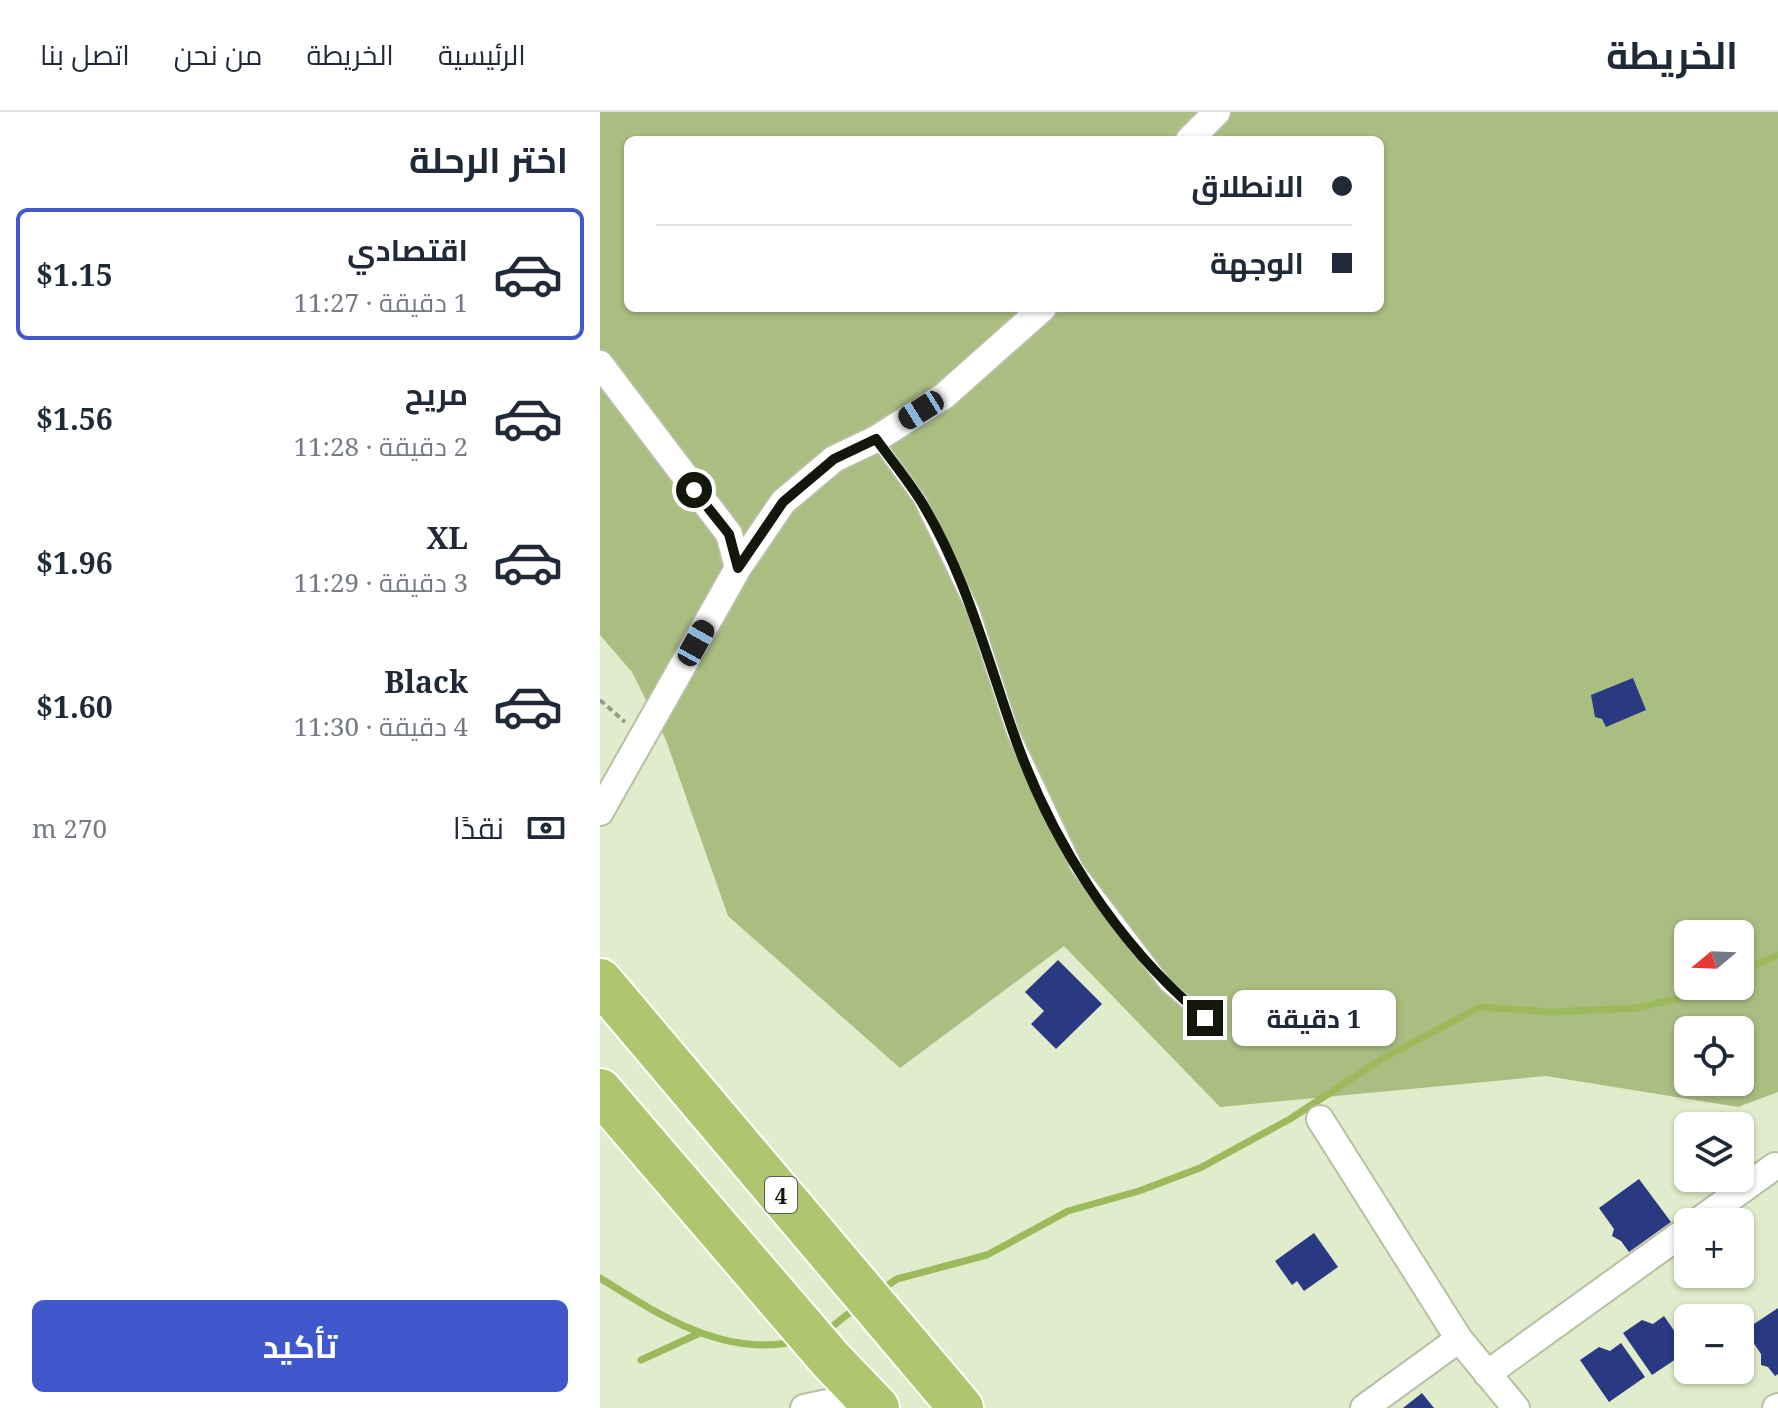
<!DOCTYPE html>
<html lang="ar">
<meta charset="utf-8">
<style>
:root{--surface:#fff;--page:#f2f2f3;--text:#1f2937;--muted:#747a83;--line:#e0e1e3;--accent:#4058cb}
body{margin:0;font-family:"Noto Serif",Cairo,serif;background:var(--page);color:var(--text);direction:rtl;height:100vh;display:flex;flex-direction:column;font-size:30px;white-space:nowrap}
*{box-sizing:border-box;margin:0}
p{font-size:26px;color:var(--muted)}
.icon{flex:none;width:44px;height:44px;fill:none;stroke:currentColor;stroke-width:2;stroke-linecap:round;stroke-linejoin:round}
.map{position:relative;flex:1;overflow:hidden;direction:ltr}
.drawer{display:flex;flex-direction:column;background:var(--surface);width:600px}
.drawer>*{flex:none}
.top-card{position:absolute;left:24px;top:24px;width:760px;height:176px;border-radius:12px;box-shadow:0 2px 6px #0004;direction:rtl;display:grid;align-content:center;height:176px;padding:0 32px;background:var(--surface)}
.needle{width:52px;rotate:251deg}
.controls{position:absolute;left:1074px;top:808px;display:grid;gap:16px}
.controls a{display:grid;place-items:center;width:80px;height:80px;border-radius:12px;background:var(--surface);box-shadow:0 2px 6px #0004;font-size:40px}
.end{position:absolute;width:36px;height:36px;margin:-18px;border:10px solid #12160b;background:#fff;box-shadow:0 0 0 4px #fff}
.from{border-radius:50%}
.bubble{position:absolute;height:56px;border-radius:12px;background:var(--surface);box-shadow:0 2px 6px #0004;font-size:26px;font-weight:700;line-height:56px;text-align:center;direction:rtl}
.car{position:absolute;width:24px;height:48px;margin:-24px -12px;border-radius:10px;box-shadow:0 0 6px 2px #0007;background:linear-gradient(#222 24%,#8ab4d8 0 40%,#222 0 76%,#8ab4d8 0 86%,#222 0)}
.top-card b{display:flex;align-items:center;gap:28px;height:76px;font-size:30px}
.top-card b+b{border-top:2px solid var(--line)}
.top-card i{width:20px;height:20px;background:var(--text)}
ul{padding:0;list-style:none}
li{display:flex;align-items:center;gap:24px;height:132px;margin:0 16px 12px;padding:0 16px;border:4px solid transparent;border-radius:12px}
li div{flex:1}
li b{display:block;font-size:30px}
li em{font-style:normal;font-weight:700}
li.active{border-color:var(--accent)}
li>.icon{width:72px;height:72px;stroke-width:1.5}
h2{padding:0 32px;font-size:36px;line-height:96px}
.pay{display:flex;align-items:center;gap:20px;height:88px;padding:0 32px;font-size:30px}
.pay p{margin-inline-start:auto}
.primary-button{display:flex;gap:16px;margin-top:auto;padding:16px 32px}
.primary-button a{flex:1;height:92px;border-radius:12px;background:var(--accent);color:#fff;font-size:32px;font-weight:700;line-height:92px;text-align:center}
header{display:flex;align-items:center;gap:48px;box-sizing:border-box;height:112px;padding:0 40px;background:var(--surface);border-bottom:2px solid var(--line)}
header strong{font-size:38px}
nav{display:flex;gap:44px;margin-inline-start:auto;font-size:28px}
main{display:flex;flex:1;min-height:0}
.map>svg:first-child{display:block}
.green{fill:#aabe82;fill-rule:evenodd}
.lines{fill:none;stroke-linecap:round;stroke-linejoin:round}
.stream{stroke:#9cb95c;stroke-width:7}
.building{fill:#293a83}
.service-casing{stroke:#b6c1a2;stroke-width:16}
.minor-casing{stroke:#b6c1a2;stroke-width:30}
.trunk-casing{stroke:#fff;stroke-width:48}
.path{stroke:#939c84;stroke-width:4;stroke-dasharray:6 4;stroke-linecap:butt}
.service{stroke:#fff;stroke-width:12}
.minor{stroke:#fff;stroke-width:26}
.trunk{stroke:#aec66e;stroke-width:44}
.route{stroke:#12160b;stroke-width:10}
.labels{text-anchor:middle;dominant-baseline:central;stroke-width:8;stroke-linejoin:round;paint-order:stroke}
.shield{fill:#fff;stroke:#595c54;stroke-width:2}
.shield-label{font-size:22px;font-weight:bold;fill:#12160b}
</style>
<header>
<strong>الخريطة</strong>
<nav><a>الرئيسية</a><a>الخريطة</a><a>من نحن</a><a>اتصل بنا</a></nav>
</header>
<main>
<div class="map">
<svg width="1178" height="1296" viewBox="0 0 1178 1296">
<rect width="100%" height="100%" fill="#e0eccb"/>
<path class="green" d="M0,0H1178V980L1138,995L946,964L620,995L464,834L300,956L128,804L66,628L32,560L0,523ZM28,28H780V196H28ZM1088,822H1140V874H1088ZM1088,918H1140V970H1088Z"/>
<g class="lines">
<path class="stream" d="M1140,860L1178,843
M0,1166C56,1201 119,1243 188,1231
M288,1173L297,1167L387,1143L468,1099L539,1079L600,1056L690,1007L780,948L880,895L951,900L1036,896L1098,882L1113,874
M224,1221L258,1194
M41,1248L100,1221"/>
</g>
<path class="building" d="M1033,566L1046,598L1006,615L1002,607L995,605L991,583Z
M458,848L502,892L456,937L431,912L444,899L425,880Z
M1039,1067L1071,1110L1029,1140L1021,1129L1012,1124L1014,1117L999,1096Z
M714,1121L738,1155L704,1179L697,1169L692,1173L675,1149Z
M1178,1196V1262L1175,1264L1168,1255L1161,1253V1242L1145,1218Z
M1064,1204L1088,1239L1052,1263L1023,1221L1042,1208L1053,1212Z
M1021,1231L1045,1265L1009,1290L980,1248L999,1235L1010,1239Z
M822,1281L834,1296H803Z"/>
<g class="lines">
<defs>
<path id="service" d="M276,327L320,388L373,498L413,621L477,756L566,873L605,906"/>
<path id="minor" d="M589,28L617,0
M0,252L129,422L138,456
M0,700L138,456L183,390L234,347L276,327L344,284L443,196
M720,1007L859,1227L916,1296
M1097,1110L1175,1054
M887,1262L1088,1117
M204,1296L265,1283
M764,1296L859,1227
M1176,1296L1178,1295"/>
<path id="trunk" d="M0,869L361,1296
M0,979L231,1248L277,1296"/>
</defs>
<use href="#service" class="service-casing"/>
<use href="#minor" class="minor-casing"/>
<use href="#trunk" class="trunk-casing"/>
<path class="path" d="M0,588L25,610"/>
<use href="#service" class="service"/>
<use href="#minor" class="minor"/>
<use href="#trunk" class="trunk"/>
</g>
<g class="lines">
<path class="route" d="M94,378L129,422L138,456L183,390L234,347L276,327C290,346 306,366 319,386C363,456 385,539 412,617C449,726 516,832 605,906"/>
</g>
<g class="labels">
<rect class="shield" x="165" y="1065" width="32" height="36" rx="6"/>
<g class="shield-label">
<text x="181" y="1083">4</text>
</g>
</g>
</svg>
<div class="controls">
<a><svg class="needle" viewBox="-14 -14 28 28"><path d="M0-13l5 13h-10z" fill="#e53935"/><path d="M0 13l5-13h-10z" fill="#747a83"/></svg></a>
<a><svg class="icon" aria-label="locate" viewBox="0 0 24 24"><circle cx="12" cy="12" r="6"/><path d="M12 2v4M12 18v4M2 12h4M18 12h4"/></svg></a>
<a><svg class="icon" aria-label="layers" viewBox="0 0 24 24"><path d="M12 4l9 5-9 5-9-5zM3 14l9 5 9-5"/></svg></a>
<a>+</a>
<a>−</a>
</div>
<i class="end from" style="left:94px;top:378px"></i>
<i class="end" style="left:605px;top:906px"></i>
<div class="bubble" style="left:632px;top:878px;width:164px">1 دقيقة</div>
<i class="car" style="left:321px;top:298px;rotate:238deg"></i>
<i class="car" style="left:96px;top:531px;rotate:29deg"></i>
<div class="top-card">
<b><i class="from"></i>الانطلاق</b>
<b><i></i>الوجهة</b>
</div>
</div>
<section class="drawer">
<h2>اختر الرحلة</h2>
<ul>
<li class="active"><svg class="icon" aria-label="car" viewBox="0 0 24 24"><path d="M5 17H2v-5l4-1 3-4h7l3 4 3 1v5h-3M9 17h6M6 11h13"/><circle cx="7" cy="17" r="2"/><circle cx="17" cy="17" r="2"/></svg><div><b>اقتصادي</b><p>1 دقيقة · 11:27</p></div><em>$1.15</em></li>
<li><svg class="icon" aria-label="car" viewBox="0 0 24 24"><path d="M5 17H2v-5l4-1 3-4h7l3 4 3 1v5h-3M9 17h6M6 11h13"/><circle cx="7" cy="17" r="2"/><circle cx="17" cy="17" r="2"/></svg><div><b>مريح</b><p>2 دقيقة · 11:28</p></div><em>$1.56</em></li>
<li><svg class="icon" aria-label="car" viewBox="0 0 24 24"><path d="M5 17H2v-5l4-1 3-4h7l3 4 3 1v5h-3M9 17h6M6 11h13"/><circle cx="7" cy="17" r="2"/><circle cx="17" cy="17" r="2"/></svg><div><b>XL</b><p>3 دقيقة · 11:29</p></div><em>$1.96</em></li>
<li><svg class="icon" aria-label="car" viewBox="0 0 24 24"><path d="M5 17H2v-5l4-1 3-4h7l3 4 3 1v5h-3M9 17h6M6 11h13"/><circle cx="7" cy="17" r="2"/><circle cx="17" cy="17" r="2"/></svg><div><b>Black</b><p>4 دقيقة · 11:30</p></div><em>$1.60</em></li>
</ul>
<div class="pay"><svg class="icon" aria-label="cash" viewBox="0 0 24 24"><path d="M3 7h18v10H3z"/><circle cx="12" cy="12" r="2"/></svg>نقدًا<p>270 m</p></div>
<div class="primary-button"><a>تأكيد</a></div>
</section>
</main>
